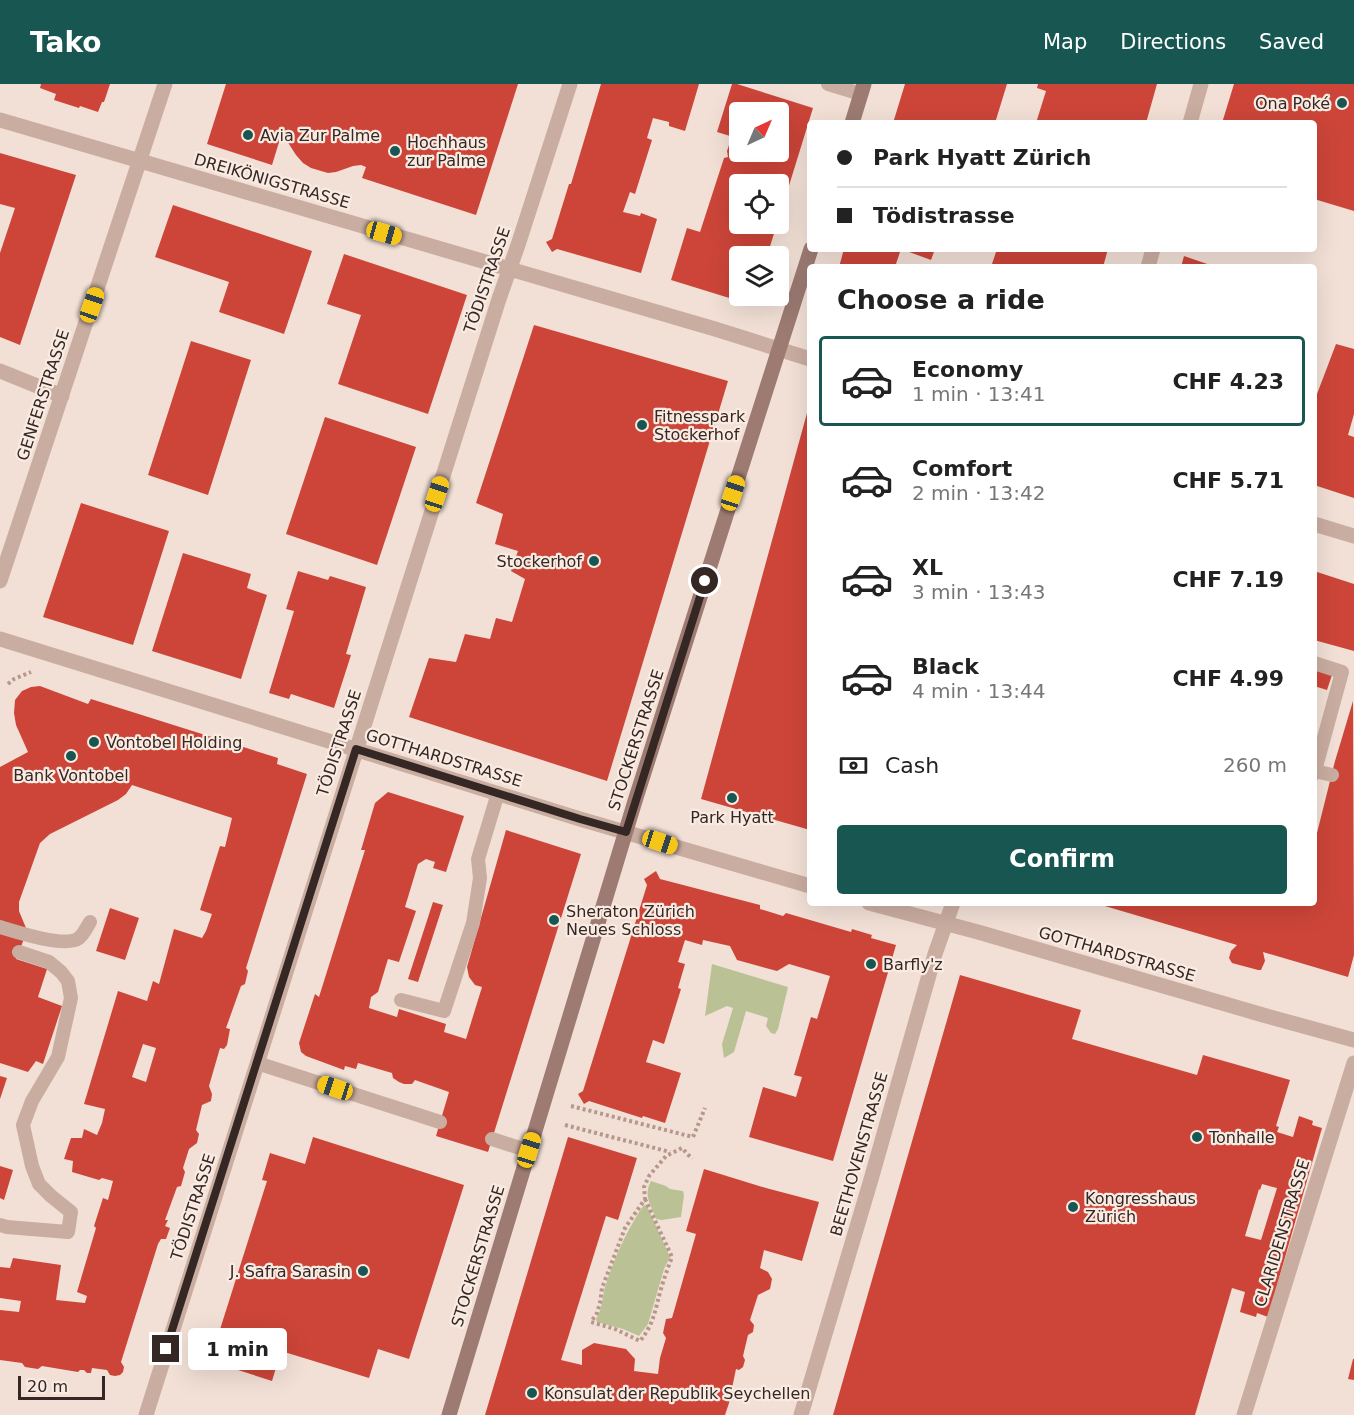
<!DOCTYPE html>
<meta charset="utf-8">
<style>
:root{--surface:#fff;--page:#f2f2f2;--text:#222;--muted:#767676;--line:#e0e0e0;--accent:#185751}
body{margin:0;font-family:"DejaVu Sans",sans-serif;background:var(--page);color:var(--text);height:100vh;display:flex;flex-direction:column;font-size:22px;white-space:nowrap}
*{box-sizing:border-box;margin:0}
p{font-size:20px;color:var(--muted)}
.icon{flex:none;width:33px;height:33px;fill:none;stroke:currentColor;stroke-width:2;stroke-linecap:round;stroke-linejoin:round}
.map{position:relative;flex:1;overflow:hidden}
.panel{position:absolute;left:807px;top:180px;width:510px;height:642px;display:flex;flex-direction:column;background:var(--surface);border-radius:6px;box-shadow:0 6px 24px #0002}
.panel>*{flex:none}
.guide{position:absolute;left:807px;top:36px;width:510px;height:132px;border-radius:6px;box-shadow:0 6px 24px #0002;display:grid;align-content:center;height:132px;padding:0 30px;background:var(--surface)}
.needle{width:39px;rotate:44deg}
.tools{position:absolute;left:729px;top:18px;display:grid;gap:12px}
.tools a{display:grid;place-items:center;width:60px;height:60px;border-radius:6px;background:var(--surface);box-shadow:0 6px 24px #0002;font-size:30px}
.scale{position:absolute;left:18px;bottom:15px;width:87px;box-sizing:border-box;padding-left:6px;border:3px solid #342724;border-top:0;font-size:16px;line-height:21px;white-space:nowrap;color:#342724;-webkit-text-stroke:4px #faebe2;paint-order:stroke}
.end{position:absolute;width:27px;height:27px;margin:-14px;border:8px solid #342724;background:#fff;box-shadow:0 0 0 3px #fff}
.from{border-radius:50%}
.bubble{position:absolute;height:42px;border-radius:6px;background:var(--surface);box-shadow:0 6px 24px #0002;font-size:20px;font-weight:700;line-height:42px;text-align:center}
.car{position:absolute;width:18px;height:36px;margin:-18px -9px;border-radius:8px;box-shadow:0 0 4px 2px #0007;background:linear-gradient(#f5c518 24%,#345 0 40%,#f5c518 0 76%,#345 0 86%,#f5c518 0)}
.guide b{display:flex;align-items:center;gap:21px;height:57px;font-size:22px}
.guide b+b{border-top:2px solid var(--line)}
.guide i{width:15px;height:15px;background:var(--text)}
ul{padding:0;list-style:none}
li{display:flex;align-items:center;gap:18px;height:90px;margin:0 12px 9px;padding:0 18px;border:3px solid transparent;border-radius:6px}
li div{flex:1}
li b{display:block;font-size:22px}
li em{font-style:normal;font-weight:700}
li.selected{border-color:var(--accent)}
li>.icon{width:54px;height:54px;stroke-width:1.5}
h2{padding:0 30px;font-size:27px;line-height:72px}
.pay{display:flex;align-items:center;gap:15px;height:66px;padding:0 30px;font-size:22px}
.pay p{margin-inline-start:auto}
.cta{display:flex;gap:12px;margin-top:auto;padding:12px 30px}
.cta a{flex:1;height:69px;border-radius:6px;background:var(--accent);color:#fff;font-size:24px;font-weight:700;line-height:69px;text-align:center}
header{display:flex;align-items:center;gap:36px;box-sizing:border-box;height:84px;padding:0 30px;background:var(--accent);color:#fff}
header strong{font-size:28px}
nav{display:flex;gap:33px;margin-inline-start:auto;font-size:21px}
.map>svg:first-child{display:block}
.green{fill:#b9c195}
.building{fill:#cd4539;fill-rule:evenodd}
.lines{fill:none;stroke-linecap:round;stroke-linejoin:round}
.path{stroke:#b6978c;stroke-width:4;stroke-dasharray:3 3;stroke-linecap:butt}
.lane{stroke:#caada1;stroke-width:14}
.street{stroke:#caada1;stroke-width:15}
.secondary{stroke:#9d7b73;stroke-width:15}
.route{stroke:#342724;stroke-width:8}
.poi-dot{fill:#185751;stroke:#faebe2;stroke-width:2}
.labels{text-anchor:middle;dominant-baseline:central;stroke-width:4.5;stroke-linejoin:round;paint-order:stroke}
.poi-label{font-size:16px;fill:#342724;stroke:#faebe2;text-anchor:start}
.street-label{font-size:16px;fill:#342724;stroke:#faebe2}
</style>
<header>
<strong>Tako</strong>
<nav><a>Map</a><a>Directions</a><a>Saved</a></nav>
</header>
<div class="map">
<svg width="1354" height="1331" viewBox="0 0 1354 1331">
<rect width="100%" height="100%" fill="#f2e0d6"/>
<path class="green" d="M712,880L788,903L778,945L775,950L771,949L766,942L768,934L746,927L734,968L724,974L722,960L733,924L727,922L705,932Z
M651,1097L666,1102L670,1105L683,1107L684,1111L681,1133L662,1136L656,1135C651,1121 643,1111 651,1097Z
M644,1121L647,1122L670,1173L664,1185L648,1240L639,1252L623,1245L597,1238L596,1235C603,1224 602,1214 605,1203C614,1175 627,1145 644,1121Z"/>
<path class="building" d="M41,0H110L104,18H102L98,28L80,22L79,24L54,16L56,10L40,4Z
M226,0H518L476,131L362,94L366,83L361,81L353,82L336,88L328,89L311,84L303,79L296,71L287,57L280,55L272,81L207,60Z
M601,0H699L685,47L669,42V38L653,34L647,54L652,56L635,110L630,108L623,128L640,132L641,129L657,135L641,189L557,165L552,168L546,158L552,155L569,100H571Z
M732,0H737L813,24L779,134L778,100H740V140H777L767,172H740V212H755L752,221L671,196L687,144L700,148L724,74L728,73L727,67L729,61L733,57L730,52L717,48ZM740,28H778V68H740Z
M905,0H1007L995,39H893Z
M1038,0H1157L1146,39H1036L1046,7L1037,4Z
M1234,0H1354V127L1314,115V39H1222Z
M0,69L76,91L20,261L0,253V169L15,124L0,120Z
M173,121L312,167L284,250L219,228L229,198L155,173Z
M844,165H901L895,183H839Z
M901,165H935L931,176Z
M997,165H1108L1103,183H991Z
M344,170L467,211L428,330L338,300L361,231L327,220Z
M1184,172L1216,183H1181Z
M534,241L728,297L607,697L409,633L429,574L456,578L465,550L490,555L496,534L512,538L525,495L511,487L518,467L495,460L503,430L476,419Z
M191,257L251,276L208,411L148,391Z
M1336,260L1354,265V330L1348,351L1354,353V414L1314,401V309L1317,310Z
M807,329L810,330V746L701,715Z
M325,333L416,363L377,481L286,450Z
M81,419L169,447L133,561L43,533Z
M183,469L251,490L247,504L267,511L241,595L152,567Z
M298,487L328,496L330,492L366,503L346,570L351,571L334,624L291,610L289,615L269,609L294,527L286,525Z
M1314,487L1354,500V567L1314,556Z
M1314,585L1332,591L1327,606L1314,602Z
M40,602L88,620L91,615L278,674L277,680L307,690L246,884L248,887L245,900L241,902L226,944L230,945L227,961L224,965L220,964L209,1002L212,1010L211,1017L202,1021L196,1046L199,1050L197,1059L189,1065L183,1084L185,1088L181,1102L177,1103L165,1136H168L165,1142L170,1144L166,1155H161L158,1160L121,1278L124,1283L123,1288L120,1291L115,1292L110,1291L107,1286L92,1284L91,1289H87L84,1286H80L78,1288L42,1282L38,1285L25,1283L22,1279L0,1276V1226L19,1228L21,1217L0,1214V1183L10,1184L13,1174L61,1181L56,1216L85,1219L87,1212L77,1208L96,1144L94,1142L103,1114L108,1116L113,1097L102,1094L99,1096L72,1088L73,1077L64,1075L71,1054H82L84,1045L97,1051L102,1039L105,1025L84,1020L118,907L147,917L153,897L159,900L174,845L202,854L206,847L212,830L200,826L220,762L225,763L232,734L132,701L126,710L118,716L50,750L40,759L19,818V827L26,844V850L16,875L47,885L38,913L62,922L43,980L36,977L28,988L0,979V683L28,668L16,641L14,629L15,616L22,607L31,603ZM143,960L156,964L146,998L132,993Z
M1353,617L1354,871L1348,893L1263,868L1265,877L1261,886H1258L1232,879L1229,874L1231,867L1237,861L1098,820L1314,819V761L1335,677Z
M388,708L464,732L446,788L433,784L435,778L426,775L418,780L405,823L416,827L399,878L388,875L378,908L371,913L369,924L375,926L397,933L399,925L446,940L444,948L466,955L482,903L475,901L469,893L467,883L506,746L581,770L488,1068L436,1052L449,1008L415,996L412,1000H404L399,998L393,994L392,989L358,979L356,985L345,982L344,986L306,972L301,968L299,959L315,910L319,913L365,766H361L375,719Z
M656,787L660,795L760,821V825L783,832L786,829L851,848L852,845L872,851L871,854L896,861L833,1077L749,1053L763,1003L796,1013L802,993L794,991L811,933L817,935L830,892L789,880L777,887L737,876L730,862L703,856L702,861L685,856L678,878L685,880L678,904L681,905L664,960L653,956L646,978L681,989L665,1039L643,1032L642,1034L589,1017L584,1020L578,1010L583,1007L647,801L644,795Z
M433,818L443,821L418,898L408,895Z
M110,824L139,834L125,876L96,867Z
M960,891L1081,926L1072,955L1197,991L1203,971L1290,996L1276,1042L1279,1043L1277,1048L1293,1053L1299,1032L1313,1037L1312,1041L1322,1044L1268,1233L1257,1229L1256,1233L1240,1228L1245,1208L1232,1204L1195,1331H833ZM1262,1100L1277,1104L1261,1156L1245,1152L1259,1105L1260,1106Z
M0,992L7,994L0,1015Z
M313,1053L464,1101L409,1275L378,1265L369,1294L281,1267L272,1297L210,1277L267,1097L262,1096L270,1069L305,1080Z
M568,1053L637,1074L618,1136L606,1132L561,1276L582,1281V1266L594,1259L626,1265L635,1275L634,1287L658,1290L660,1274L666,1254L663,1249L666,1235L672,1234L696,1150L686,1147L704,1085L766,1104L819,1118L802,1177L764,1166L760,1184L768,1188L772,1195L770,1205L758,1211L750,1236L754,1241L753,1248L748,1251L743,1272L745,1276L743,1283L739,1286L736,1285L729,1319L725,1331H485Z
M0,1082L13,1086L4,1116L0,1114Z
M1353,1275H1354V1296L1348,1295Z"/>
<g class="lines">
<path class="path" d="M8,600L14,595L31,588
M571,1022L693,1053L705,1024
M565,1041L670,1068
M645,1115L672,1173C668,1184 664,1194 661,1205C655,1226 654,1240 640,1257L615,1245L591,1238L597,1229L600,1219L602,1204L620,1157L625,1144L645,1115L644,1103L649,1092L666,1072L682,1064L692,1075"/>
<path class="lane" d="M828,0L861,10
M1314,579L1342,588L1314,690
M1315,687L1332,691
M0,843C16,848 66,864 79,854C84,850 87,843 90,838
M401,916L444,927L473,839L480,794L478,775L498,709
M257,979L440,1038
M492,1055L529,1067
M0,1141L7,1143L68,1148L71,1128L51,1112L39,1100L32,1082L23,1041L32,1017L58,973L71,914L68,897L61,888L49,878L19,868"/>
<path class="street" d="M0,36L715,245L810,275
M1190,39L1201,0
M1148,183L1153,165
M0,287L62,312
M1314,440L1354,452
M0,497L165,0
M0,555L580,735L810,802
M869,819L978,848L1263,931L1354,956
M146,1331L499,215L518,161L570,0
M801,1331L872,1092L935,870L953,819
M1244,1331L1354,979"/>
<path class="secondary" d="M852,39L864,0
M449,1331L635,717L811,165"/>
</g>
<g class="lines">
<path class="route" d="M166,1265L356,665L580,735L626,748L705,497"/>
</g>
<g class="poi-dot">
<circle cx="1342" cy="19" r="6"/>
<circle cx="248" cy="51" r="6"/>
<circle cx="395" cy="67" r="6"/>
<circle cx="642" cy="341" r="6"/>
<circle cx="594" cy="477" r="6"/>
<circle cx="94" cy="658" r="6"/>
<circle cx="71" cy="672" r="6"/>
<circle cx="732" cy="714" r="6"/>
<circle cx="554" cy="836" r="6"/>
<circle cx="871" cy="880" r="6"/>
<circle cx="1197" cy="1053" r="6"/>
<circle cx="1073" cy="1123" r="6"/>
<circle cx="363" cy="1187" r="6"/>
<circle cx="532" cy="1309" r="6"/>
</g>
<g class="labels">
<g class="poi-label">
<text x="1330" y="19" text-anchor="end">Ona Poké</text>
<text x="260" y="51">Avia Zur Palme</text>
<text x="407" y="58">Hochhaus<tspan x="407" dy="18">zur Palme</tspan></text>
<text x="654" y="332">Fitnesspark<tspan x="654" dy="18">Stockerhof</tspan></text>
<text x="582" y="477" text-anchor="end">Stockerhof</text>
<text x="106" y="658">Vontobel Holding</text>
<text x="71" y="691" text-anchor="middle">Bank Vontobel</text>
<text x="732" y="733" text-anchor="middle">Park Hyatt</text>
<text x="566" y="827">Sheraton Zürich<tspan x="566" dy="18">Neues Schloss</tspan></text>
<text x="883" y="880">Barfly'z</text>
<text x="1209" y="1053">Tonhalle</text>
<text x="1085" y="1114">Kongresshaus<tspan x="1085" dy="18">Zürich</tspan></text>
<text x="351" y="1187" text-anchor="end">J. Safra Sarasin</text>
<text x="544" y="1309">Konsulat der Republik Seychellen</text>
</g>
<g class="street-label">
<text transform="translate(272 97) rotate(16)">DREIKÖNIGSTRASSE</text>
<text transform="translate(487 196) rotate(-71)">TÖDISTRASSE</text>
<text transform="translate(43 311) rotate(-72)">GENFERSTRASSE</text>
<text transform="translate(636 656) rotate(-72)">STOCKERSTRASSE</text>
<text transform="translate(339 659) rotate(-72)">TÖDISTRASSE</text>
<text transform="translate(444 674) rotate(17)">GOTTHARDSTRASSE</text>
<text transform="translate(1117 870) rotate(16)">GOTTHARDSTRASSE</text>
<text transform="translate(859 1070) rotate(-74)">BEETHOVENSTRASSE</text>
<text transform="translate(193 1123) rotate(-72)">TÖDISTRASSE</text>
<text transform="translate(1282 1149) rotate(-73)">CLARIDENSTRASSE</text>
<text transform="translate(478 1172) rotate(-73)">STOCKERSTRASSE</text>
</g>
</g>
</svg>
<div class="tools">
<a><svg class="needle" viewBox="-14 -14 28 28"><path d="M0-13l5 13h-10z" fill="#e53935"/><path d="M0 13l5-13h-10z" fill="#767676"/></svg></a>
<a><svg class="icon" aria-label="locate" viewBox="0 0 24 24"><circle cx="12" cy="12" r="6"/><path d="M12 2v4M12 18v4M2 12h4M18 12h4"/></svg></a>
<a><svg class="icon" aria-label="layers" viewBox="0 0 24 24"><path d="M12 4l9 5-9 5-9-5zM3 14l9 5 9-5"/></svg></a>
</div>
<div class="scale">20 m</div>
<i class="end from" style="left:705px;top:497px"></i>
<i class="end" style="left:166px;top:1265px"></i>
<div class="bubble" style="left:188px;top:1244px;width:99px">1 min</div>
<i class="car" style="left:384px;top:149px;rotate:106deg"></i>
<i class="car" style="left:92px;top:221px;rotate:19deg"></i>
<i class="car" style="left:733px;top:409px;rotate:18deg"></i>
<i class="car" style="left:437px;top:410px;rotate:18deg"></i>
<i class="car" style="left:660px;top:758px;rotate:108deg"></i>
<i class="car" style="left:335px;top:1004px;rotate:288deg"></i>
<i class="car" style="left:529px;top:1066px;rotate:17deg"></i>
<div class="guide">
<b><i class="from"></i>Park Hyatt Zürich</b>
<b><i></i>Tödistrasse</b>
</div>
<section class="panel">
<h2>Choose a ride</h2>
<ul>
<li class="selected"><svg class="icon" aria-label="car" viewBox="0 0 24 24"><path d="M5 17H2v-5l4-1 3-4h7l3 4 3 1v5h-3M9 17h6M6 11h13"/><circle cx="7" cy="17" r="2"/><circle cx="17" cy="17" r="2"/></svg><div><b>Economy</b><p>1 min · 13:41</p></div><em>CHF 4.23</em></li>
<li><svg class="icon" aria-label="car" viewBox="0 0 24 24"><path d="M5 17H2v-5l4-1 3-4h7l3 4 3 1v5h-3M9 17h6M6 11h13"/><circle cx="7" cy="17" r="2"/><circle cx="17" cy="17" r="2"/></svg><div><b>Comfort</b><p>2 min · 13:42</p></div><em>CHF 5.71</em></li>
<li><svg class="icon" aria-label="car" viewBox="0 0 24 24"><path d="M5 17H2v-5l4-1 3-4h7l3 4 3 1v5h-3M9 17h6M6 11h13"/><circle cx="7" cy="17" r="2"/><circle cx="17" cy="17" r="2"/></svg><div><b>XL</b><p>3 min · 13:43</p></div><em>CHF 7.19</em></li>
<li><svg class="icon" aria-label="car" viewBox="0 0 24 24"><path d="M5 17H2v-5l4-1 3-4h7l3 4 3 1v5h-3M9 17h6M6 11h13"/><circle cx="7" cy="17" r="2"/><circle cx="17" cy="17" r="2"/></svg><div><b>Black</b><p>4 min · 13:44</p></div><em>CHF 4.99</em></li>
</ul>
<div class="pay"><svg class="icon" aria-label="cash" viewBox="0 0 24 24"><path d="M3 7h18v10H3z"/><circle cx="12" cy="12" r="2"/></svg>Cash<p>260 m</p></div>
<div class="cta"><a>Confirm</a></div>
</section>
</div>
